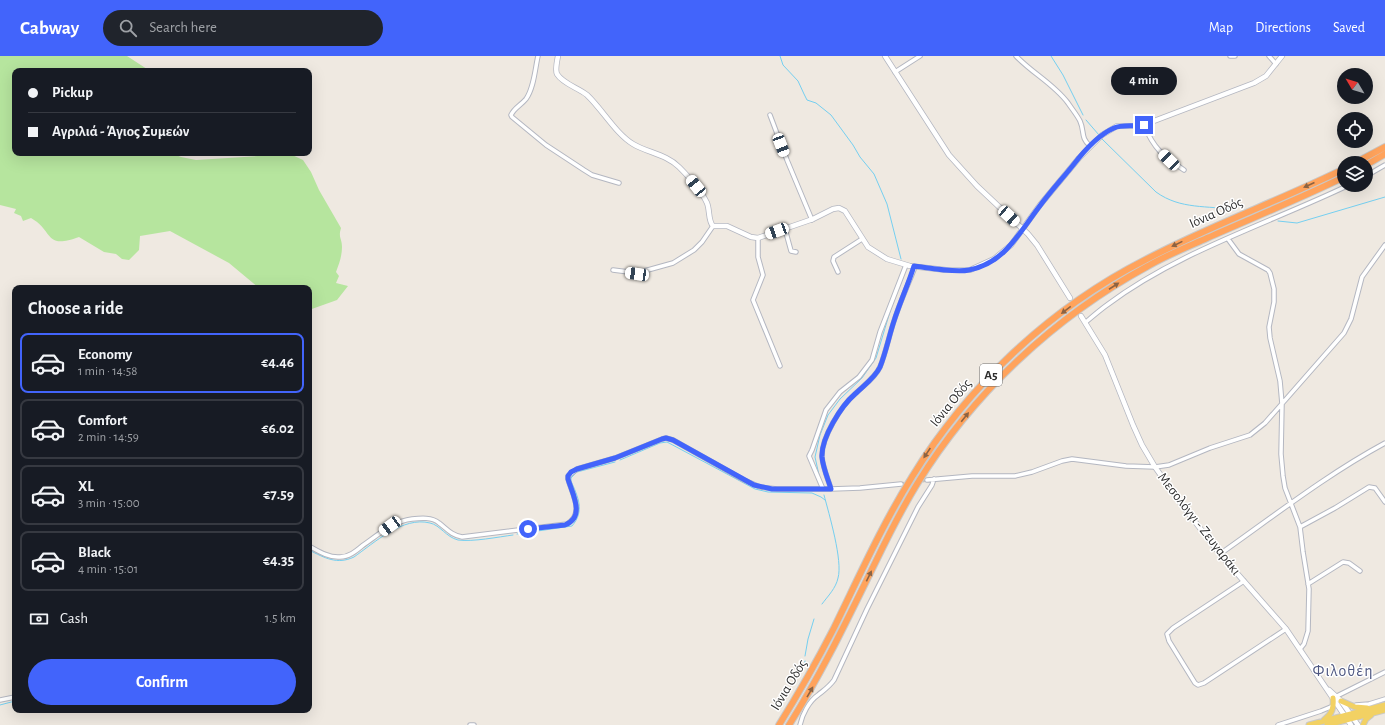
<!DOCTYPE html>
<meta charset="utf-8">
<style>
:root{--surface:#171b24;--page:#20242c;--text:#f1f3f6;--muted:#9ea1a6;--line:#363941;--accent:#4264fb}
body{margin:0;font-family:"Alegreya Sans",sans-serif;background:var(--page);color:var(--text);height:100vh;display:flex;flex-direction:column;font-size:15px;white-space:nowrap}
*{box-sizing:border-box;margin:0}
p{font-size:13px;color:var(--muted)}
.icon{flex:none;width:22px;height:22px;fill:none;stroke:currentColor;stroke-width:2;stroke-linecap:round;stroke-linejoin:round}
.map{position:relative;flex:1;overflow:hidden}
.sheet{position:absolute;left:12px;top:229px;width:300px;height:428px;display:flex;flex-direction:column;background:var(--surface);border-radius:8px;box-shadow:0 4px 16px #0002}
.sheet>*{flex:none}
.top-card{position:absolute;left:12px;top:12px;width:300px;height:88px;border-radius:8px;box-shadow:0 4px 16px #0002;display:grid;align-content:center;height:88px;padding:0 16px;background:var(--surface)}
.needle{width:26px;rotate:308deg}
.fabs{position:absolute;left:1337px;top:12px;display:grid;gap:8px}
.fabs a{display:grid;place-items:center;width:36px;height:36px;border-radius:50%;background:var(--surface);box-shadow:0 4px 16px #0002;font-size:20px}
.end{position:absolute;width:18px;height:18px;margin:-9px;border:5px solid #4264fb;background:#fff;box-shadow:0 0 0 2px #fff}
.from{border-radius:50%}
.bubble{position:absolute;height:28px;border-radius:14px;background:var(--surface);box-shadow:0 4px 16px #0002;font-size:13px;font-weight:700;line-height:28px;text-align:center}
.car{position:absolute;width:12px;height:24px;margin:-12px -6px;border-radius:5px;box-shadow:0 0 3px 1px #0007;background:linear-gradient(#fff 24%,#345 0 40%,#fff 0 76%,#345 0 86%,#fff 0)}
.top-card b{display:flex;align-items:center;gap:14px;height:38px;font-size:15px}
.top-card b+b{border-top:1px solid var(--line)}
.top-card i{width:10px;height:10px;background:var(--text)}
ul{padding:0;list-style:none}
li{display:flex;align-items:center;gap:12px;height:60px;margin:0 8px 6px;padding:0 8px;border:2px solid var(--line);border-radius:8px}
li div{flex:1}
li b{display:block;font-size:15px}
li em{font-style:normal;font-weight:700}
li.current{border-color:var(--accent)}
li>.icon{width:36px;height:36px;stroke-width:1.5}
h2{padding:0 16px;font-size:18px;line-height:48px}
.pay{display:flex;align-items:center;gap:10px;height:44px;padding:0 16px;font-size:15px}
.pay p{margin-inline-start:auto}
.action{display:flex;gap:8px;margin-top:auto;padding:8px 16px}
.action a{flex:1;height:46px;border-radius:24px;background:var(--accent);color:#fff;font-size:16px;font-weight:700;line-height:46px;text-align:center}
header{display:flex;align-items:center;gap:24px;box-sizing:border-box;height:56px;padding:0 20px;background:var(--accent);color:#fff}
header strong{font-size:19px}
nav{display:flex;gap:22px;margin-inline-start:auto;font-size:14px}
.search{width:280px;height:36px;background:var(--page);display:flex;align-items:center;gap:10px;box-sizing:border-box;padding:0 14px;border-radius:22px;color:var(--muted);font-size:15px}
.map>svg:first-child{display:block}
.green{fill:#b6e59e}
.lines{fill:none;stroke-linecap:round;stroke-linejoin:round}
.stream{stroke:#75cff0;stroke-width:1}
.street-tunnel{stroke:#c8c4bd;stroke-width:3.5;stroke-dasharray:3.5 2;stroke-linecap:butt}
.street-casing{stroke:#b4b7c1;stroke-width:5.5}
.secondary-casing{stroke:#b4b7c1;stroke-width:6}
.primary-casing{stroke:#c9c9c9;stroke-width:7}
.highway-casing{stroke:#c9c9c9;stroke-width:8}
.street{stroke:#fff;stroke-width:3.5}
.secondary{stroke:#fff;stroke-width:4.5}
.primary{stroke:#f2d163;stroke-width:5}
.highway{stroke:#ffa35c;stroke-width:6}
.oneway{fill:#8c6343}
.route{stroke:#4264fb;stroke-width:5}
.labels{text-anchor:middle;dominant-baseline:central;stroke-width:3;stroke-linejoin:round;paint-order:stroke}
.shield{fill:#fff;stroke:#6d6d6d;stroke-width:1}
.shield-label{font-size:13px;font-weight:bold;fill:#2e2e2e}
.street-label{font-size:14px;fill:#2e2e2e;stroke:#fff}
.quarter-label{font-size:16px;letter-spacing:1px;fill:#4d5680;stroke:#fff}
</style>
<header>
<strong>Cabway</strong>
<div class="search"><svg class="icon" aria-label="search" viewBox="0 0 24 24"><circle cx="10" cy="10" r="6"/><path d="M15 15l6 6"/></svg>Search here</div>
<nav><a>Map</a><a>Directions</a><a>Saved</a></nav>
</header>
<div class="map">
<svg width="1385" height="669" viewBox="0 0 1385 669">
<rect width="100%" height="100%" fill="#efe9e1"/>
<path class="green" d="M0,0H127L150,15H15V97H171L181,101L196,104L290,98L303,104L311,116L319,134L341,172C338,182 342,182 342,191C342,200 339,208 336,216L339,220L336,227L348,230L337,244L309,254V232H259L229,207L170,175L140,180L139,194L129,204L122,203L116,198L104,196L79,181C44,194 54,175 31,162L23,165L21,160L14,157L16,153L0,149Z"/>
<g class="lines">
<path class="stream" d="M780,0L783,9L798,25L804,38L807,44L816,47L831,59L853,89L860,101L874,118L887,148L901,203
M1051,0L1063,19L1083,59
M1086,64L1099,79
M1101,82L1156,136C1181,154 1207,149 1235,154
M1278,165L1297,167L1385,141
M620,404L660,387L667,386L755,433L768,436L812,437L821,441L825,444
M819,419L815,401L820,379L828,359L840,343L862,322L876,302L892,249L903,222
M517,478L572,470C585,455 578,441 571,425V422L577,416L615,406
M309,494C325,502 337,509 354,501C374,487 403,460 430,467C440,469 446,481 458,484C473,486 498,481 513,479
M822,548C828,540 836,532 838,522C843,505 829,458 824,439
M805,600L808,583L814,563
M804,610L805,605
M0,649L15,645"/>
<path class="street-tunnel" d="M901,428L927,424"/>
<defs>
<path id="street" d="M538,0C535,13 534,32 526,43C521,49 514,52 511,59L512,61L546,89L584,114L592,119L619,127
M1016,0C1032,17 1054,28 1068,47C1072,53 1077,59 1080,65C1085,76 1080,81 1090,90
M1230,0H1235
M1269,0L1276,8
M895,16L920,0
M770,59L787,104L812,164
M1144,69C1154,93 1163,100 1184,114
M1366,120L1385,109
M785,173L791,195L796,196
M758,182V201L763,219L753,244L780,310
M1228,183L1239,198L1268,214L1270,217L1274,233V246L1269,271L1270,282L1280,325L1282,348L1281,398L1283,420L1285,432L1300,471L1303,496L1309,533L1308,575L1304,588L1300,593
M613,214L637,217L673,207L694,194L702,186L713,170
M838,216L833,205L834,201L862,183
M1086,266C1093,260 1100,254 1107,249C1177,196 1270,167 1349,129
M927,424L972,420H1015L1032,416L1062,405L1072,403L1126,410L1155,411L1169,409L1210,392L1250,379L1265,367L1344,277L1351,263L1362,221L1385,189
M823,433L809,400L812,394L826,354L840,336L859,321L872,304L880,276L906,209
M831,433C828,423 823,412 822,401C821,382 841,350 855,338C863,330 875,322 880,311C886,296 889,280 894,265C900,246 908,229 915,211
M1300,471L1335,452L1369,431L1375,432L1385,446
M309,490C318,495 329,502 340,501C349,501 356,495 362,490C378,479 393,465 412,463C421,462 432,461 439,467C447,473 451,479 462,481L567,468C585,457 572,438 568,423V420L577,413L615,402L662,383L666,382L673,384L744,424L760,431L777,433H831L860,432L901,428
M1220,498C1274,460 1326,419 1385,387
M1244,525L1173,572L1167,578L1169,585L1195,627L1198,629L1204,627L1286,573
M1308,528L1343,506L1349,507L1360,515
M1337,640L1385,616
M0,644L15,641
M1356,649L1369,648L1385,643
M470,669H474
M800,669C802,659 809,645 818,639C824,634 829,631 834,624L867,553L918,451L932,429L934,423
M1278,669L1321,655L1333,650"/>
<path id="secondary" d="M558,0C557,5 555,14 557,18C563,28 579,32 587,39C602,53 616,78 633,88C648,97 666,98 679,111C689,121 701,134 707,147C710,154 708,165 713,170H727L751,181L758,182L813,163L833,153L839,152L845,155L868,191L887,203L910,210L946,214H970L994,203L1011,189L1040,149L1079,102L1102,79L1117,70H1135L1146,68L1254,27L1266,20L1282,0
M885,0L949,99L977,130L1028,178L1037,189L1070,242
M1081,260L1105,299L1133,369L1142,389L1155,411L1179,445L1220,498L1286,573L1351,669
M1329,634L1341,645L1358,669"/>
<path id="primary" d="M1341,645L1355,651L1367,652
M1324,664C1332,658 1334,652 1333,642
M1309,669L1385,649
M1327,669L1385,654
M1363,669L1366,663L1371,659"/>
<path id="highway" d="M1355,107L1385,91
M1366,109L1385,98
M779,669C799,637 817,605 834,572C859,521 882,469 912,421C968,330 1049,253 1145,204C1209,170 1279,145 1344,113
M789,669C822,617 848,562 875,507C888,480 901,454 917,428C973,337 1054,261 1148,210C1167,199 1187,191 1207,182C1252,162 1299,143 1344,121"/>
</defs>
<use href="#street" class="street-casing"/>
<use href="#secondary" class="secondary-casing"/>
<use href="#primary" class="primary-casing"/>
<use href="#highway" class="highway-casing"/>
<use href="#street" class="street"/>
<use href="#secondary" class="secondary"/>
<use href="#primary" class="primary"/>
<use href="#highway" class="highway"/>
</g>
<defs><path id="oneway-solid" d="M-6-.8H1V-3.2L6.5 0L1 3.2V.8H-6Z"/></defs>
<g class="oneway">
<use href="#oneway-solid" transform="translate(1309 129) rotate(156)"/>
<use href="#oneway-solid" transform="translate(1177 188) rotate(154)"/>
<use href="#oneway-solid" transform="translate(1114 230) rotate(-33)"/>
<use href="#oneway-solid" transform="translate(1066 254) rotate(143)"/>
<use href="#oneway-solid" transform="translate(965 361) rotate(-51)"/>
<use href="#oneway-solid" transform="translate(927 397) rotate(124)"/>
<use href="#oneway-solid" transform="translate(869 520) rotate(-64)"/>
<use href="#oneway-solid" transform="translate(810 636) rotate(-60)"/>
</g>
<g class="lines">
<path class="route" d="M528,473L565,469C586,461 572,437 568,423V420L571,416L577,413L615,402L662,383L666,382L673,384L754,429L772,433H831C828,423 823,412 822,401C821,382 841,350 855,338C863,330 875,322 880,311C886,296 889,280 894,265C900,246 908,229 914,210C929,212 955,217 969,214C1005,207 1019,177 1039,151C1050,136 1062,123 1074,108C1084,95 1098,79 1114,72C1122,68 1134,71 1144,69"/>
</g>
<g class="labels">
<rect class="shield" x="980" y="308" width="22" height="22" rx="3"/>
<g class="shield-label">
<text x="991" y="319">Α5</text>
</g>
<g class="street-label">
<text transform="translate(1216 157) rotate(-24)">Ιόνια Οδός</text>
<text transform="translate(951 347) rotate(-51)">Ιόνια Οδός</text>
<text transform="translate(1199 468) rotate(52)">Μεσολόγγι - Ζευγαράκι</text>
<text transform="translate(789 629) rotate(-59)">Ιόνια Οδός</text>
</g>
<g class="quarter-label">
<text x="1343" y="615">Φιλοθέη</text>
</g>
</g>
</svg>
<div class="fabs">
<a><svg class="needle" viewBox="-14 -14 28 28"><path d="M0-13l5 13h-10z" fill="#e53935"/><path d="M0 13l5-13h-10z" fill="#9ea1a6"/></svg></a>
<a><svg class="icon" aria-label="locate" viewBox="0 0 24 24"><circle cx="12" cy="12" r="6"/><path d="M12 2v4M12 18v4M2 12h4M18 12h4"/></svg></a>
<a><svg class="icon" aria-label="layers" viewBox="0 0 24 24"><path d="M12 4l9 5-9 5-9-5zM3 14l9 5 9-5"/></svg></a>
</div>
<i class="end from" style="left:528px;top:473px"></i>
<i class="end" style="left:1144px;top:69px"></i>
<div class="bubble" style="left:1111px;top:11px;width:66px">4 min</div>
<i class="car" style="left:781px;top:89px;rotate:159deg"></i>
<i class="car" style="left:1169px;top:104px;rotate:314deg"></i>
<i class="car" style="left:696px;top:130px;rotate:321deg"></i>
<i class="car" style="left:1009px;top:160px;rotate:132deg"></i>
<i class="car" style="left:777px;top:175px;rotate:250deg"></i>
<i class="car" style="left:637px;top:218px;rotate:278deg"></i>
<i class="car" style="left:390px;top:470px;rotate:234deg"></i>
<div class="top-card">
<b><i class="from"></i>Pickup</b>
<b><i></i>Αγριλιά - Άγιος Συμεών</b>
</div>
<section class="sheet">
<h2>Choose a ride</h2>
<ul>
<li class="current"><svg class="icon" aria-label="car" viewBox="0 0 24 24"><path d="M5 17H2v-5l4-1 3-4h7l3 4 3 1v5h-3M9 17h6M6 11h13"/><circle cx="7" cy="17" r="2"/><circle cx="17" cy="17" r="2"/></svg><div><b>Economy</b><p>1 min · 14:58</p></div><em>€4.46</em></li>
<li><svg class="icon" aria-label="car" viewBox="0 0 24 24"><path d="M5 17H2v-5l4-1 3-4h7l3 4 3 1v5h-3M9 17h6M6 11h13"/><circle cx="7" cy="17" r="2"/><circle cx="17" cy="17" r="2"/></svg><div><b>Comfort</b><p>2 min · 14:59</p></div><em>€6.02</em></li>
<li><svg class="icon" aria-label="car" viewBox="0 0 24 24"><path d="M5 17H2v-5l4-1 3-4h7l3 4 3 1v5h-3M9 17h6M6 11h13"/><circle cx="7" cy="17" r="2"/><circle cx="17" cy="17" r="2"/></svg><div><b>XL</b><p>3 min · 15:00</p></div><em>€7.59</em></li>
<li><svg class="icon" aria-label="car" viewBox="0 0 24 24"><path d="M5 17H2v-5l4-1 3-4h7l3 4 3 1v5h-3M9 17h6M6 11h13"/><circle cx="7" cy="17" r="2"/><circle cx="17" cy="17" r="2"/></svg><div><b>Black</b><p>4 min · 15:01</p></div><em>€4.35</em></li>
</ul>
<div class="pay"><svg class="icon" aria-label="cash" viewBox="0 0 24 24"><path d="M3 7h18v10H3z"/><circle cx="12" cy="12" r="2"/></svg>Cash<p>1.5 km</p></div>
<div class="action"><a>Confirm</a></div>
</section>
</div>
